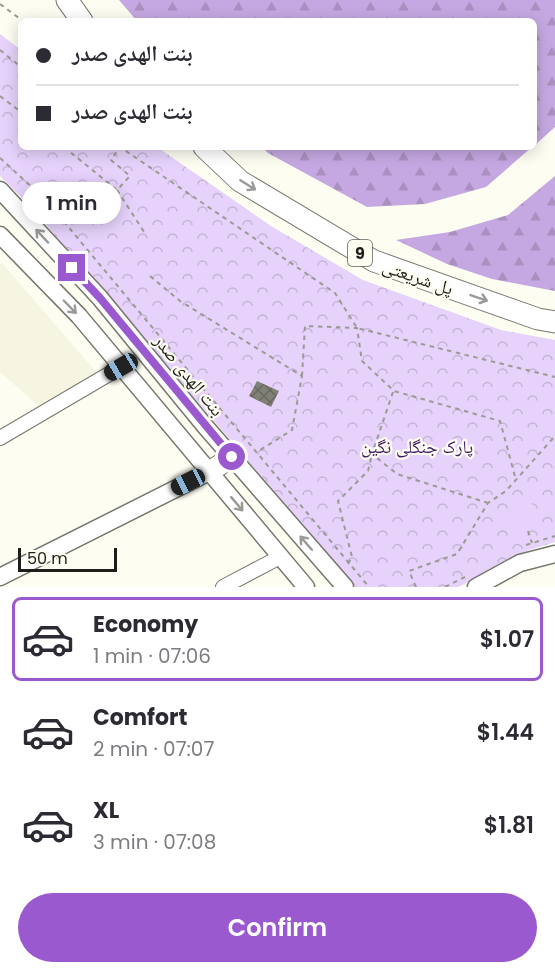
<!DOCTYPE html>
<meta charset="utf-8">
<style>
:root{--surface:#fff;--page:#f2f2f3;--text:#2b2b33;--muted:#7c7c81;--line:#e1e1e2;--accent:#9a59cf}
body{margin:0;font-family:Poppins,"Noto Naskh Arabic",sans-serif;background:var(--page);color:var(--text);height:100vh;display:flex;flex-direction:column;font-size:22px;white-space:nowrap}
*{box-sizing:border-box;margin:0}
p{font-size:20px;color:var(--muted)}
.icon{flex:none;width:33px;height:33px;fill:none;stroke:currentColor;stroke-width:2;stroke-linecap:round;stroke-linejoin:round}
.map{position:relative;height:587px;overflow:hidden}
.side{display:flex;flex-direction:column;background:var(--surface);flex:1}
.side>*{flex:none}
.top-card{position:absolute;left:18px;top:18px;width:519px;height:132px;border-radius:9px;box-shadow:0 3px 15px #0003;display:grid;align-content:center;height:132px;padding:0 18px;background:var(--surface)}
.scale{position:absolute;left:18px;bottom:15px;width:99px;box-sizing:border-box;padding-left:6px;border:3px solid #1e1d1a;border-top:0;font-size:16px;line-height:21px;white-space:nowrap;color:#1e1d1a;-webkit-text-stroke:4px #fdfdf2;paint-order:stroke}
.end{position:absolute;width:27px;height:27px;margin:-14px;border:8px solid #9a59cf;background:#fff;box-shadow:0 0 0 3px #fff}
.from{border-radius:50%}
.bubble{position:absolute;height:42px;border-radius:21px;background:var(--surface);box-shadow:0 3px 15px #0003;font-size:20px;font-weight:600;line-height:42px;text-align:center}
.car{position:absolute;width:18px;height:36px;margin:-18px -9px;border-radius:8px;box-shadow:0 0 4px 2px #0007;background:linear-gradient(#222 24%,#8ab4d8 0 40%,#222 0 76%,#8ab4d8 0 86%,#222 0)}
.top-card b{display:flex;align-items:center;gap:21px;height:57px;font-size:22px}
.top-card b+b{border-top:2px solid var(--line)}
.top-card i{width:15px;height:15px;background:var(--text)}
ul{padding:10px 0 0;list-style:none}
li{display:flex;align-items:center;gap:18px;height:84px;margin:0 12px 9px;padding:0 6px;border:3px solid transparent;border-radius:9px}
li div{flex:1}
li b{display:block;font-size:22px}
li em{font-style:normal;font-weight:600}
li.on{border-color:var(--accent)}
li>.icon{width:54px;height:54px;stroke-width:1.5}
.primary-button{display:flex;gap:12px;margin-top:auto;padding:12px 18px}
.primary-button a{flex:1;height:69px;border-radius:36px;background:var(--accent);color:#fff;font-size:24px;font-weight:600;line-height:69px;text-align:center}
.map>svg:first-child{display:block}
.built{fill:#f5f5e2}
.forest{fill:url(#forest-firs)}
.park{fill:url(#park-crowns)}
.garden{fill:#e6d2fb}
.building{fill:url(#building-cross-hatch)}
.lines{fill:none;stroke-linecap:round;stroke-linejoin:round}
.minor-casing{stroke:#76766d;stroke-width:16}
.tertiary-casing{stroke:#76766d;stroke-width:19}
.secondary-casing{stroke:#76766d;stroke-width:22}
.primary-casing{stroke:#76766d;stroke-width:23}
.path{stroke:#9b9b93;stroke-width:2;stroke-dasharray:4.5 4.5;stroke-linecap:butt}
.minor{stroke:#fff;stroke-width:14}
.tertiary{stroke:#fff;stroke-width:16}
.secondary{stroke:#fff;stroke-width:20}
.primary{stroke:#fff;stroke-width:21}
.oneway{stroke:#9a9998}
.route{stroke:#9a59cf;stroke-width:8}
.labels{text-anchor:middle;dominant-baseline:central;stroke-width:4.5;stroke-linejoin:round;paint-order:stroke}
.shield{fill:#fdfdf2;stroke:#61605b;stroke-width:1.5}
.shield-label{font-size:16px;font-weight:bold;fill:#1e1d1a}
.street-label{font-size:18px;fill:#1e1d1a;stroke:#fdfdf2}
.park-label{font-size:18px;fill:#421c5f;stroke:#fdfdf2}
</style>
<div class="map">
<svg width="555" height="587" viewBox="0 0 555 587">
<defs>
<pattern id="forest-firs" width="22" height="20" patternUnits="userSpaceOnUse" patternTransform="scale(1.5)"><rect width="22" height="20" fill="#c5a8e1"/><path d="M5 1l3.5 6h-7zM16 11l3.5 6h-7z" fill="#a990c0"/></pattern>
<pattern id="park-crowns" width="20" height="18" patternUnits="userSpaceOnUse" patternTransform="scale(1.5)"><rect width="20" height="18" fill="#e6d2fb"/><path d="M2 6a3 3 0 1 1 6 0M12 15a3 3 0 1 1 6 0" fill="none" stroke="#c5b4d7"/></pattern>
<pattern id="building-cross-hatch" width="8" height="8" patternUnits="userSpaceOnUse" patternTransform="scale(1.5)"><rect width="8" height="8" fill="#808076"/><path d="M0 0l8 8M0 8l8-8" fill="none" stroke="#686860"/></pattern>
</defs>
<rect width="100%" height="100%" fill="#fdfdf2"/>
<path class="built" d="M2,263L96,372L39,406L0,372V264Z"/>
<path class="forest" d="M119,0H555V127L534,146V21H137Z
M262,147H532L486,187L425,204L367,207L268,153Z
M555,176V291L492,279L447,264L396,240L450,232L508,215Z"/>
<path class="park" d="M0,34L21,50V147H157L271,226L363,280L501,330L555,340V542L529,550L490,572L458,587H356L31,207L0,176Z"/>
<path class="garden" d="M508 516a15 15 0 1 1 30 0a15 15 0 1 1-30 0Z"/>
<path class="building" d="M257,381L279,391L271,407L249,396Z"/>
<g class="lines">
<defs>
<path id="minor" d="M0,438L121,367
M223,587L280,557"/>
<path id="tertiary" d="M0,190L100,298L204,425L345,587
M0,235L79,316L306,587
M0,577L209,472
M476,587L520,563L555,554"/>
<path id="secondary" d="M209,472L232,457"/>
<path id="primary" d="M67,0L82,21
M204,147L240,181L374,261L538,319L555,322"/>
</defs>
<use href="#minor" class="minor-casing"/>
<use href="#tertiary" class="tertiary-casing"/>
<use href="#secondary" class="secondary-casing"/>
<use href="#primary" class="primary-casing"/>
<path class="path" d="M0,4L23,21
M0,50L21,67
M0,96L21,112
M64,147L117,190L130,176L111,160L120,147L335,293L357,328L555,377
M0,158L45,199L369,587
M117,190L146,235
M150,276L180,301L302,376L292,430L257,452
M302,376L305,326L357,328L362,361L394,391L500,421L516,480
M393,392L372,454L397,474L488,503
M528,531L532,543
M526,545L555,536
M348,564L352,557L338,501L368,471L372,454
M416,587L409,571L457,554L488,503L506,491L555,436
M445,587L465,577"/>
<use href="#minor" class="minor"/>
<use href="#tertiary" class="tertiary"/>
<use href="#secondary" class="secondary"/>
<use href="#primary" class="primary"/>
</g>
<defs><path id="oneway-shaft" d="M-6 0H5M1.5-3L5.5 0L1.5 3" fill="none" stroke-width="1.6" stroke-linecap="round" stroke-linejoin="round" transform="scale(1.5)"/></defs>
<g class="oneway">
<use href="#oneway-shaft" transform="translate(248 185) rotate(32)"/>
<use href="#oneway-shaft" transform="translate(42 236) rotate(-133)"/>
<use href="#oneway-shaft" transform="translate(479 298) rotate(19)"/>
<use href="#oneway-shaft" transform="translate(70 307) rotate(46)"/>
<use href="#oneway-shaft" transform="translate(237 504) rotate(50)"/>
<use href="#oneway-shaft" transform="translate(306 543) rotate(-131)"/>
</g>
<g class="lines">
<path class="route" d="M72,268L100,298L232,457"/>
</g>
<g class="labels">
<rect class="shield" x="348" y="240" width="24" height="26" rx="4.5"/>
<g class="shield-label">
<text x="360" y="253">9</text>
</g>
<g class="street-label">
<text transform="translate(418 277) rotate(19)">پل شریعتی</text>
<text transform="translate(189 375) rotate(51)">بنت الهدی صدر</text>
</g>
<g class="park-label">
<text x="417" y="446">پارک جنگلی نگین</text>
</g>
</g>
</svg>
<div class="scale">50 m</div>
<i class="end from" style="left:232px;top:457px"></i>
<i class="end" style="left:72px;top:268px"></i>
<div class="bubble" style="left:22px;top:182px;width:99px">1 min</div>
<i class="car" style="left:121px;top:367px;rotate:240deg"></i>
<i class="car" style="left:188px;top:482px;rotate:243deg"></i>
<div class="top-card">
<b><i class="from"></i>بنت الهدی صدر</b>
<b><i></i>بنت الهدی صدر</b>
</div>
</div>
<section class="side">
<ul>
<li class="on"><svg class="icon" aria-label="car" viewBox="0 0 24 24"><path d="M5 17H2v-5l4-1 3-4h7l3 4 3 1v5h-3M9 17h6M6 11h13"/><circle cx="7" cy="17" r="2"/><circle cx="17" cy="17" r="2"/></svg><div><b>Economy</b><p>1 min · 07:06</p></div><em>$1.07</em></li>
<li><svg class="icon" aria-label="car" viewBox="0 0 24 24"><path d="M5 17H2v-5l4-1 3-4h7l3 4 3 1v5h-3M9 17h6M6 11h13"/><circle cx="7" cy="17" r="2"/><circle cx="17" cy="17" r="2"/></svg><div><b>Comfort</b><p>2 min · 07:07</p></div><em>$1.44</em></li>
<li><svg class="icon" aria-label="car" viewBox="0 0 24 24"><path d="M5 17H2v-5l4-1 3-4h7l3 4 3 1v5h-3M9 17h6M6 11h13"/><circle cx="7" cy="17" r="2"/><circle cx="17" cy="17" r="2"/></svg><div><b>XL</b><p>3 min · 07:08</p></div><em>$1.81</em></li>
</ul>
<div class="primary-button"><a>Confirm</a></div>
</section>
